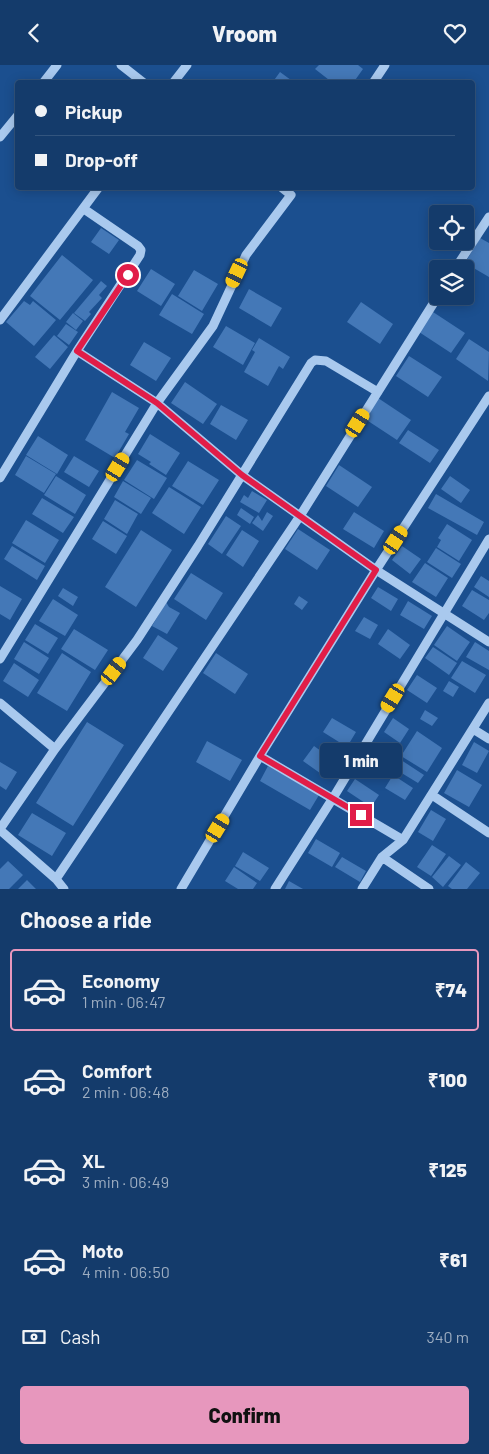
<!DOCTYPE html>
<meta charset="utf-8">
<style>
:root{--surface:#143b6b;--page:#214673;--text:#f1f3f6;--muted:#9dadc1;--line:#33557e;--accent:#e797bd}
body{margin:0;font-family:Barlow,sans-serif;background:var(--page);color:var(--text);height:100vh;display:flex;flex-direction:column;font-size:19px;white-space:nowrap}
*{box-sizing:border-box;margin:0}
p{font-size:16px;color:var(--muted)}
.icon{flex:none;width:28px;height:28px;fill:none;stroke:currentColor;stroke-width:2;stroke-linecap:round;stroke-linejoin:round}
.map{position:relative;height:824px;overflow:hidden}
.sheet{display:flex;flex-direction:column;background:var(--surface);flex:1}
.sheet>*{flex:none}
.guide{position:absolute;left:15px;top:15px;width:460px;height:110px;border-radius:5px;box-shadow:0 2px 12px #0003,0 0 0 1px var(--line);display:grid;align-content:center;height:110px;padding:0 20px;background:var(--surface)}
.buttons{position:absolute;left:429px;top:140px;display:grid;gap:10px}
.buttons a{display:grid;place-items:center;width:45px;height:45px;border-radius:5px;background:var(--surface);box-shadow:0 2px 12px #0003,0 0 0 1px var(--line);font-size:25px}
.end{position:absolute;width:22px;height:22px;margin:-11px;border:6px solid #e11d48;background:#fff;box-shadow:0 0 0 2px #fff}
.from{border-radius:50%}
.bubble{position:absolute;height:35px;border-radius:5px;background:var(--surface);box-shadow:0 2px 12px #0003,0 0 0 1px var(--line);font-size:16px;font-weight:800;line-height:35px;text-align:center}
.car{position:absolute;width:15px;height:30px;margin:-15px -8px;border-radius:6px;box-shadow:0 0 4px 1px #0007;background:linear-gradient(#f5c518 24%,#345 0 40%,#f5c518 0 76%,#345 0 86%,#f5c518 0)}
.guide b{display:flex;align-items:center;gap:18px;height:48px;font-size:19px}
.guide b+b{border-top:1px solid var(--line)}
.guide i{width:12px;height:12px;background:var(--text)}
ul{padding:0;list-style:none}
li{display:flex;align-items:center;gap:15px;height:82px;margin:0 10px 8px;padding:0 10px;border:2px solid transparent;border-radius:5px}
li div{flex:1}
li b{display:block;font-size:19px}
li em{font-style:normal;font-weight:800}
li.selected{border-color:var(--accent)}
li>.icon{width:45px;height:45px;stroke-width:1.5}
h2{padding:0 20px;font-size:22px;line-height:60px}
.pay{display:flex;align-items:center;gap:12px;height:55px;padding:0 20px;font-size:19px}
.pay p{margin-inline-start:auto}
.cta{display:flex;gap:10px;margin-top:auto;padding:10px 20px}
.cta a{flex:1;height:58px;border-radius:5px;background:var(--accent);color:#111;font-size:20px;font-weight:800;line-height:58px;text-align:center}
header{display:flex;justify-content:space-between;align-items:center;height:65px;padding:0 20px;background:var(--surface);font-size:22px;font-weight:800}
.map>svg:first-child{display:block}
.building{fill:#4478b7}
.lines{fill:none;stroke-linecap:round;stroke-linejoin:round}
.minor{stroke:#a9c9ee;stroke-width:9}
.route{stroke:#e11d48;stroke-width:6}
</style>
<header><svg class="icon" aria-label="back" viewBox="0 0 24 24"><path d="M15 5l-7 7 7 7"/></svg>Vroom<svg class="icon" aria-label="heart" viewBox="0 0 24 24"><path d="M12 20l-8-8c-3-5 5-10 8-4 3-6 11-1 8 4z"/></svg></header>
<div class="map">
<svg width="489" height="824" viewBox="0 0 489 824">
<rect width="100%" height="100%" fill="#1b4f8f"/>
<path class="building" d="M319,0H358L363,4L353,18H333L315,4Z
M280,7L295,18H272Z
M101,163L119,175L109,189L91,177Z
M480,173L489,178V212L465,198Z
M62,190L93,215L60,255L30,231Z
M151,204L175,219L161,241L137,226Z
M194,205L218,219L202,246L178,231Z
M101,216L107,221L99,230L102,233L89,247L91,249L85,256L74,248Z
M249,224L282,243L271,262L239,243Z
M172,229L204,249L192,269L159,250Z
M24,236L30,240L33,236L56,255L34,281L6,257Z
M361,237L393,259L380,279L347,257Z
M433,247L465,268L451,288L419,267Z
M73,248L83,256L76,265L66,257Z
M66,259L78,267L69,280L57,271Z
M226,261L255,278L243,300L213,282Z
M54,270L68,282L50,304L35,292Z
M259,273L290,292L283,304L279,301L268,321L244,307L255,287L252,285Z
M469,274L489,287L488,316L456,294Z
M144,277L171,293L156,316L130,300Z
M409,291L442,312L428,332L396,311Z
M185,317L217,339L203,359L171,338Z
M112,327L139,343L125,367L129,369L115,393L85,375Z
M378,333L411,355L397,375L365,354Z
M221,340L248,355L236,375L210,359Z
M408,365L439,385L430,398L399,378Z
M150,369L180,388L166,410L149,399L151,397L138,389Z
M38,371L68,390L57,409L26,390Z
M26,391L56,409L44,428L15,410Z
M74,391L99,406L89,422L64,407Z
M137,395L167,413L154,434L124,415Z
M188,396L219,415L203,440L172,421Z
M339,400L372,422L358,442L326,421Z
M56,411L86,430L75,449L44,430Z
M450,411L470,425L461,438L441,424Z
M123,416L151,433L141,449L114,432Z
M169,422L201,442L184,469L152,448Z
M252,426L267,435L259,448L240,437L244,430L248,433Z
M436,429L484,457L477,470L428,443Z
M42,433L74,452L63,468L32,449Z
M115,435L138,449L127,469L104,454Z
M241,443L254,452L250,459L237,450Z
M267,447L273,451L263,466L252,458L258,450L262,456Z
M354,447L384,466L374,483L343,464Z
M226,451L241,461L222,489L208,479Z
M26,455L59,475L45,498L12,478Z
M103,456L127,471L116,489L92,474Z
M447,459L472,475L459,496L437,482L441,475L438,473Z
M298,464L330,485L317,505L285,484Z
M141,465L172,485L136,542L105,522Z
M242,465L259,476L243,502L226,490Z
M12,481L45,501L37,515L4,494Z
M402,481L421,494L410,509L392,495Z
M436,483L461,499L452,513L427,497Z
M425,498L448,513L436,532L412,517Z
M191,508L223,528L206,555L174,534Z
M481,511L489,516V532L474,522Z
M0,521L22,534L10,555L0,549Z
M378,522L398,534L391,546L371,533Z
M63,523L78,532L73,541L58,531Z
M472,525L489,535V548L484,555L462,541Z
M299,531L308,537L302,545L294,539Z
M53,534L78,550L65,571L39,556Z
M408,536L432,551L424,564L400,550Z
M166,537L169,542L180,548L167,569L152,561Z
M364,552L378,560L370,574L355,566Z
M35,559L58,573L48,589L25,575Z
M447,561L470,577L457,596L434,580Z
M74,564L108,585L95,605L61,584Z
M388,564L410,580L400,594L378,579Z
M158,570L178,583L163,606L143,593Z
M24,577L49,593L39,609L14,594Z
M475,577L489,586V605L466,592Z
M433,582L457,598L449,610L425,593Z
M62,588L91,607L67,646L37,628Z
M216,588L248,609L235,629L203,608Z
M462,596L486,610L475,628L451,613Z
M14,598L39,615L28,632L3,616Z
M417,610L437,623L427,638L407,625Z
M449,616L459,622L453,632L443,626Z
M425,645L438,653L432,661L420,654Z
M332,653L356,667L347,682L323,667Z
M393,653L409,664L400,678L384,667Z
M87,657L124,680L73,761L36,738Z
M417,666L442,683L427,707L401,691Z
M207,676L242,695L230,716L196,697Z
M474,677L489,686L477,708L462,700Z
M314,681L338,698L327,713L303,696Z
M401,695L424,710L418,718L395,704Z
M0,697L17,707L6,725L0,721Z
M268,701L319,730L310,745L260,716Z
M457,705L482,720L469,742L444,728Z
M393,710L413,723L405,735L385,723Z
M355,714L379,730L371,742L347,726Z
M431,745L446,754L433,776L418,767Z
M32,748L66,768L52,791L18,770Z
M316,774L340,788L332,802L308,788Z
M432,780L446,789L431,811L417,802Z
M243,787L269,803L260,816L235,801Z
M449,791L461,800L443,822L432,812Z
M342,792L366,806L360,817L335,802Z
M8,796L23,810L9,824H0V804Z
M466,797L480,808L467,824H452L448,821Z
M234,802L257,818L253,824H238L225,816Z
M27,815L36,824H18Z
M289,816L303,824H285Z"/>
<g class="lines">
<path class="minor" d="M121,0L144,18
M43,18L57,0
M173,18L187,0
M373,18L385,0
M0,72L18,50
M455,204L489,152
M0,255L99,122
M77,286L157,338L242,410L300,451L376,505L489,577
M0,413L77,286L140,190L141,185L138,181L84,144
M0,594L157,338L213,261L246,190L291,130L281,122
M0,638L55,684
M473,664L489,674
M260,691L403,775
M432,730L489,768
M0,764L55,684L137,575L198,481L311,298L315,295L326,296L378,327
M0,765L56,814L64,824
M382,792L429,824
M56,814L300,451L438,231
M181,824L260,691L376,505L489,331
M275,824L333,733L489,474
M362,824L382,792L403,775L489,638"/>
</g>
<g class="lines">
<path class="route" d="M128,210L77,286L157,338L242,410L376,505L260,691L361,750"/>
</g>
</svg>
<div class="buttons">
<a><svg class="icon" aria-label="locate" viewBox="0 0 24 24"><circle cx="12" cy="12" r="6"/><path d="M12 2v4M12 18v4M2 12h4M18 12h4"/></svg></a>
<a><svg class="icon" aria-label="layers" viewBox="0 0 24 24"><path d="M12 4l9 5-9 5-9-5zM3 14l9 5 9-5"/></svg></a>
</div>
<i class="end from" style="left:128px;top:210px"></i>
<i class="end" style="left:361px;top:750px"></i>
<div class="bubble" style="left:320px;top:678px;width:82px">1 min</div>
<i class="car" style="left:237px;top:208px;rotate:205deg"></i>
<i class="car" style="left:358px;top:358px;rotate:32deg"></i>
<i class="car" style="left:118px;top:402px;rotate:31deg"></i>
<i class="car" style="left:396px;top:475px;rotate:33deg"></i>
<i class="car" style="left:114px;top:606px;rotate:37deg"></i>
<i class="car" style="left:393px;top:633px;rotate:211deg"></i>
<i class="car" style="left:218px;top:763px;rotate:31deg"></i>
<div class="guide">
<b><i class="from"></i>Pickup</b>
<b><i></i>Drop-off</b>
</div>
</div>
<section class="sheet">
<h2>Choose a ride</h2>
<ul>
<li class="selected"><svg class="icon" aria-label="car" viewBox="0 0 24 24"><path d="M5 17H2v-5l4-1 3-4h7l3 4 3 1v5h-3M9 17h6M6 11h13"/><circle cx="7" cy="17" r="2"/><circle cx="17" cy="17" r="2"/></svg><div><b>Economy</b><p>1 min · 06:47</p></div><em>₹74</em></li>
<li><svg class="icon" aria-label="car" viewBox="0 0 24 24"><path d="M5 17H2v-5l4-1 3-4h7l3 4 3 1v5h-3M9 17h6M6 11h13"/><circle cx="7" cy="17" r="2"/><circle cx="17" cy="17" r="2"/></svg><div><b>Comfort</b><p>2 min · 06:48</p></div><em>₹100</em></li>
<li><svg class="icon" aria-label="car" viewBox="0 0 24 24"><path d="M5 17H2v-5l4-1 3-4h7l3 4 3 1v5h-3M9 17h6M6 11h13"/><circle cx="7" cy="17" r="2"/><circle cx="17" cy="17" r="2"/></svg><div><b>XL</b><p>3 min · 06:49</p></div><em>₹125</em></li>
<li><svg class="icon" aria-label="car" viewBox="0 0 24 24"><path d="M5 17H2v-5l4-1 3-4h7l3 4 3 1v5h-3M9 17h6M6 11h13"/><circle cx="7" cy="17" r="2"/><circle cx="17" cy="17" r="2"/></svg><div><b>Moto</b><p>4 min · 06:50</p></div><em>₹61</em></li>
</ul>
<div class="pay"><svg class="icon" aria-label="cash" viewBox="0 0 24 24"><path d="M3 7h18v10H3z"/><circle cx="12" cy="12" r="2"/></svg>Cash<p>340 m</p></div>
<div class="cta"><a>Confirm</a></div>
</section>
